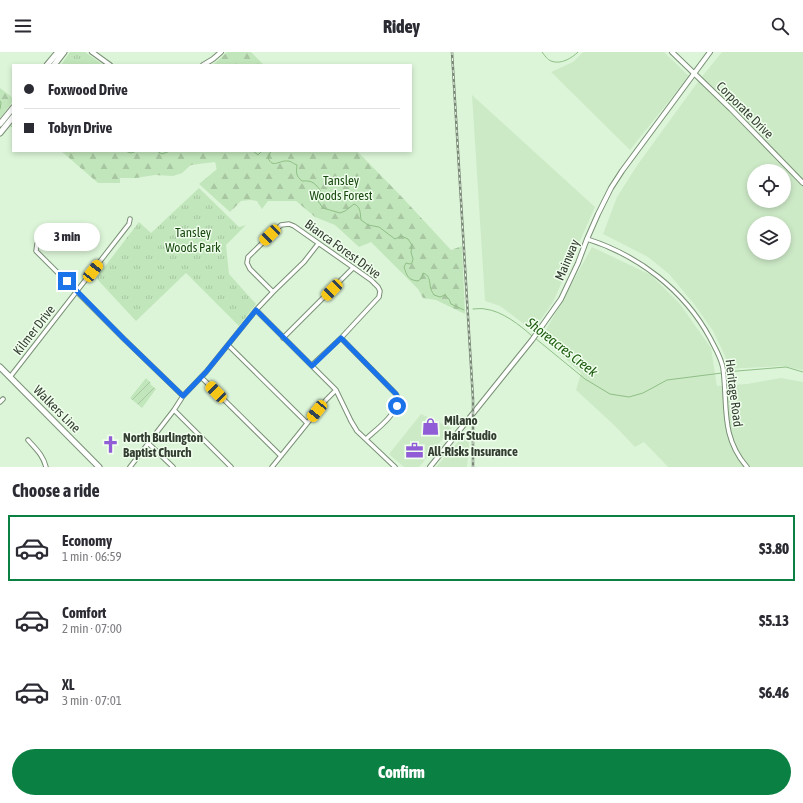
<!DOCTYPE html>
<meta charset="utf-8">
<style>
:root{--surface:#fff;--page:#f7f7f7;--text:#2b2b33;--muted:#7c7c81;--line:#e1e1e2;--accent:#0b8043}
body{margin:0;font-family:"Asap Condensed",sans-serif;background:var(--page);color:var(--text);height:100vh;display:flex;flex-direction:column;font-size:15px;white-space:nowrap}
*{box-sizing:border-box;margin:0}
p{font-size:13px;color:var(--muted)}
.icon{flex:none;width:22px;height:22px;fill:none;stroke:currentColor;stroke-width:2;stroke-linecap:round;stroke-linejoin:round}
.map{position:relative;height:415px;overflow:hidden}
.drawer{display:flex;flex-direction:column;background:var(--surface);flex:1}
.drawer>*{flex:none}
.banner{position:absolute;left:12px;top:12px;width:400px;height:88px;border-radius:0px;box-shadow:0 2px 6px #0003;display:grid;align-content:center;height:88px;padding:0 12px;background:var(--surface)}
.buttons{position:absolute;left:747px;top:112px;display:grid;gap:8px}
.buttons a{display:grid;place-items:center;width:44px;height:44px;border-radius:50%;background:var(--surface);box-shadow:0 2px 6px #0003;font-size:20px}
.end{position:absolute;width:18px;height:18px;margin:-9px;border:5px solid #1a73e8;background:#fff;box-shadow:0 0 0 2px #fff}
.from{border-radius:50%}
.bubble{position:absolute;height:28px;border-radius:14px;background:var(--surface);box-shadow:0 2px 6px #0003;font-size:13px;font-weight:800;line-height:28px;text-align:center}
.car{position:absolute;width:12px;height:24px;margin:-12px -6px;border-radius:5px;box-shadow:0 0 3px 1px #0007;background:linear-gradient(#f5c518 24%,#345 0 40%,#f5c518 0 76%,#345 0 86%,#f5c518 0)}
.banner b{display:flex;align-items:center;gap:14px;height:38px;font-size:15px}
.banner b+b{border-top:1px solid var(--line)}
.banner i{width:10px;height:10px;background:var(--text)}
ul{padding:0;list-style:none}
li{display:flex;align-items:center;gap:12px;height:66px;margin:0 8px 6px;padding:0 4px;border:2px solid transparent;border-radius:0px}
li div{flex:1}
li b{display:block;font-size:15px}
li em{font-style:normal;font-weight:800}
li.current{border-color:var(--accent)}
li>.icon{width:36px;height:36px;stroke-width:1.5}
h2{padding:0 12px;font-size:18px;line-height:48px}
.button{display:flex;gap:8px;margin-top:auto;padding:8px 12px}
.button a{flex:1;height:46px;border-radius:24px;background:var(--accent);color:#fff;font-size:16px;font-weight:800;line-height:46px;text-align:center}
header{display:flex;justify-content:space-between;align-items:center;height:52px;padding:0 12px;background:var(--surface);font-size:18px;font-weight:800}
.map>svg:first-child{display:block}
.built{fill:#cdeac7;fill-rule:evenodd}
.forest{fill:url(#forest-firs)}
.park{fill:url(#park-tufts)}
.garden{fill:url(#garden-furrows)}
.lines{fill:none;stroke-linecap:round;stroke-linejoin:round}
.stream{stroke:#8fbf86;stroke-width:1}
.minor-casing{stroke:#799075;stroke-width:5.5}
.tertiary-casing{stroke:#799075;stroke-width:6}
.secondary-casing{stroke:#799075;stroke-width:7}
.minor{stroke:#fff;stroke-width:3.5}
.tertiary{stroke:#fff;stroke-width:4}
.secondary{stroke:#fff;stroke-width:5}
.rail-casing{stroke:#798876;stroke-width:2.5}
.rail{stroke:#f0ffed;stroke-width:1;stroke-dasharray:3;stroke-linecap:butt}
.route{stroke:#1a73e8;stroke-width:5}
.labels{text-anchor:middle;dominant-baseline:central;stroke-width:3;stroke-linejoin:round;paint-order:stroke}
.street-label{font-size:13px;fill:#343d32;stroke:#f0ffed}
.park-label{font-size:13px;fill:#194910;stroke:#f0ffed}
.poi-label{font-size:13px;font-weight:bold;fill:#343d32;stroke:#f0ffed;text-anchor:start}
.water-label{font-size:14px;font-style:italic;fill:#1b5a0d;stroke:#f0ffed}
</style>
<header><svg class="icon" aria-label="menu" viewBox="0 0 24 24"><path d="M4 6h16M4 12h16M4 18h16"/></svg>Ridey<svg class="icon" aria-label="search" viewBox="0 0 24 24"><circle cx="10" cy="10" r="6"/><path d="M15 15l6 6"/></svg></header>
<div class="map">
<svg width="803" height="415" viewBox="0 0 803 415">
<defs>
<pattern id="forest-firs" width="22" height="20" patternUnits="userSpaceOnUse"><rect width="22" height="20" fill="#c2e6bb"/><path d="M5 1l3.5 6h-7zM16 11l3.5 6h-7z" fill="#a7c6a1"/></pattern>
<pattern id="park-tufts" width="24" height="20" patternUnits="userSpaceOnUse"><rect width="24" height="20" fill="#c2e6bb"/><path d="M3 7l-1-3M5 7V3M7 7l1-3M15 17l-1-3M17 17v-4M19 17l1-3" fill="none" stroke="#a7c6a1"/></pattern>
<pattern id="garden-furrows" width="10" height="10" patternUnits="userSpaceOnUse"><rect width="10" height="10" fill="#c2e6bb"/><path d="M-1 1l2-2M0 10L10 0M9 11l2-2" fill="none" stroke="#a7c6a1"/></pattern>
</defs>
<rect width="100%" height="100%" fill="#dcf5d8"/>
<path class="built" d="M583,0H664L689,24L630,98L551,20L573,10Z
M722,0H803V318L782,314L729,317L725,304L713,279L694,252L669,222L648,205L603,182L617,145L638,112L700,27ZM754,119H784V149H754ZM754,171H784V201H754Z
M472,43L595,155L553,250L533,279L500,254L485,249Z
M592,195L651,223L680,252L711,296L717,334L747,332L781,326L803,330V415H668L644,390L635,395L615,374L576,338L581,321L542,285Z
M421,362L452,376L419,415H404L389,402Z
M467,380L469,393L467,415H436Z"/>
<path class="forest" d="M227,0H251L264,13H213Z
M0,36L13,46V49L0,66Z
M61,99H357L400,143L451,198L462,194L465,262L436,248L423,246L418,237L371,190L359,195L335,173L315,165L296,149H268L262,157L257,149L250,148L241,149L230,160L199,132L217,117L215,110L191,113L182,121L173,124L155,123L136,126H120V131H98Z"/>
<path class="park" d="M70,0H85L103,13H61Z
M199,136L239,175L246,173L226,193L229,222L256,252L239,274L186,221L136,269L96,226L139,170L151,181Z"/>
<path class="garden" d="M146,326L151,331L150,332L156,337L142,356L130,346Z"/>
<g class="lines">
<path class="stream" d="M542,0C544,3 548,8 551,9C561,13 572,6 578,0
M0,49L1,51L0,57
M11,74L13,75
M125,99L131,101L137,99
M157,99L162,102L170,99
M240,99H241
M253,99L258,103L262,99
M271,99L268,106C273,117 279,108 288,109C291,109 294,112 297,113C296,121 296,124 302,129C313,128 316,132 322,141L318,149L323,156L340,161L345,159L354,152C361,155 360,161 361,168L368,173L379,175L395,187L401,184L408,187L412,193L411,200L413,207L412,211L410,212L406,211L404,215C407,224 408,228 418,229L422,226L423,221C429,223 429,227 430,232C430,236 432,240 434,243L440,245L445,243L449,247L451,252L464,258
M473,257C477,257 481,256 485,257C502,259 520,273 532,284
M535,286L585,327L610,342L629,345L643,341L667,328L722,321
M725,320L786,315L803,320"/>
<defs>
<path id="minor" d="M587,187C638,203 684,238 710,286C715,296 721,305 723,316C728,353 720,384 747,415
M37,192L36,199L124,287L183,344
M273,240L250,217L247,211L248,205L281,173L289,172L294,174L371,228L378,235L380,239L379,245L341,286L312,313
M256,258L336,338L351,369L357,379L395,415
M283,286L353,216
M341,286L396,342L399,348C394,365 378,376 366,387
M228,293L307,371
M10,325L129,172L130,167
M201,325L281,404
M0,350L3,347
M174,358L231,415
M28,388C36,397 43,403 46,415
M148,391L173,415
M130,415L174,358L183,344L206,320L256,258L273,240L304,210L318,192
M272,415L326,348L336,338"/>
<path id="tertiary" d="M92,0L110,13
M672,0L731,57L803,131
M203,13L213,7L221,0
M430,415L532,288L561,247L578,211L587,187L598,162L611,136L622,119L710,0"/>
<path id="secondary" d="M47,13L58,0
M54,13L64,0
M0,72L13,56
M0,81L13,65
M0,315L99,415"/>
</defs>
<use href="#minor" class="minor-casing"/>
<use href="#tertiary" class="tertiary-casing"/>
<use href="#secondary" class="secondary-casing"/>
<use href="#minor" class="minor"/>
<use href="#tertiary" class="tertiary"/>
<use href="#secondary" class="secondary"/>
<defs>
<path id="rail" d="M452,0L473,347V415"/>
</defs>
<use href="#rail" class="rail-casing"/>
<use href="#rail" class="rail"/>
</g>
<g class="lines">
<path class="route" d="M67,229L124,287L183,344L206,320L256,258L312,314L341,286L396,342L399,348L397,354"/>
</g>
<defs>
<symbol id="shop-bare" viewBox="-9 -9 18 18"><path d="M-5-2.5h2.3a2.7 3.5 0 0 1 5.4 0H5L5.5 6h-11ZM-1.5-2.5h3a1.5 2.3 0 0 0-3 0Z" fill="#905dd6" stroke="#f0ffed" stroke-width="2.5" paint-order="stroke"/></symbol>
<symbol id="church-bare" viewBox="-9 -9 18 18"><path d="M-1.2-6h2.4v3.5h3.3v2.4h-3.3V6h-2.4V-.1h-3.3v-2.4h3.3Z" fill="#905dd6" stroke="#f0ffed" stroke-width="2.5" paint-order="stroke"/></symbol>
<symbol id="office-bare" viewBox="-9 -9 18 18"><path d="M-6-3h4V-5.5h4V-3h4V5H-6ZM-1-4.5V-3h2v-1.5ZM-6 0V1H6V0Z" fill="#905dd6" stroke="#f0ffed" stroke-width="2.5" paint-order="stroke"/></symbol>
</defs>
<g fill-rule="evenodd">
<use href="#shop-bare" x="418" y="362" width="25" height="25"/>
<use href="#church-bare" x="98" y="380" width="25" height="25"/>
<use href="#office-bare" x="402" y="386" width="25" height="25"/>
</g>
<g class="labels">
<g class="street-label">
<text transform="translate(745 58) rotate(45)">Corporate Drive</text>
<text transform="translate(343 197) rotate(36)">Bianca Forest Drive</text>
<text transform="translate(567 208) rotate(-67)">Mainway</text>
<text transform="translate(34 278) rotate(-52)">Kilmer Drive</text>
<text transform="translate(734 341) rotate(83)">Heritage Road</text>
<text transform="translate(57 357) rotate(45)">Walkers Line</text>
</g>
<g class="park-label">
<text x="341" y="128">Tansley<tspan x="341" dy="15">Woods Forest</tspan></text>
<text x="193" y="180">Tansley<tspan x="193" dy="15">Woods Park</tspan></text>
</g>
<g class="poi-label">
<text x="444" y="368">Milano<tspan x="444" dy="15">Hair Studio</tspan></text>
<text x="123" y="385">North Burlington<tspan x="123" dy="15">Baptist Church</tspan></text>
<text x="428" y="399">All-Risks Insurance</text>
</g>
<g class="water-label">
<text transform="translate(562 295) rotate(38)">Shoreacres Creek</text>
</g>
</g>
</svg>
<div class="buttons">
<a><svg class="icon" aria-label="locate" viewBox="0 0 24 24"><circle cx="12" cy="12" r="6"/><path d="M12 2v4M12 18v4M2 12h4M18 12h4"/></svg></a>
<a><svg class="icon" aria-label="layers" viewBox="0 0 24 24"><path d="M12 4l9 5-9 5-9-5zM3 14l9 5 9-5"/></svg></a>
</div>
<i class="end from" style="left:397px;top:354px"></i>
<i class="end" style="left:67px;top:229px"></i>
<div class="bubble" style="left:34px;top:171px;width:66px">3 min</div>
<i class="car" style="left:270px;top:183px;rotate:226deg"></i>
<i class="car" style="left:93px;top:219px;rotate:38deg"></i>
<i class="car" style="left:332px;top:238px;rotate:225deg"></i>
<i class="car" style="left:216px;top:340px;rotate:315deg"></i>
<i class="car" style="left:317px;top:359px;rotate:219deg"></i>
<div class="banner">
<b><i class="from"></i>Foxwood Drive</b>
<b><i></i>Tobyn Drive</b>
</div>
</div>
<section class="drawer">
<h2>Choose a ride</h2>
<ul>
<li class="current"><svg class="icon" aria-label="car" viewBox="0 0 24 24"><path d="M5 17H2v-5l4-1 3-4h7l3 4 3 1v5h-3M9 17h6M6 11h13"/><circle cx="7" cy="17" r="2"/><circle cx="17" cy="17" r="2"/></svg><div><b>Economy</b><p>1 min · 06:59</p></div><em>$3.80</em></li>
<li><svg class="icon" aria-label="car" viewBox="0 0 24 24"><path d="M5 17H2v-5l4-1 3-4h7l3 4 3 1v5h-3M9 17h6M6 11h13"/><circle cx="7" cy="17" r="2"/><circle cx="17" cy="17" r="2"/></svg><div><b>Comfort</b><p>2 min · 07:00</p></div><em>$5.13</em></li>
<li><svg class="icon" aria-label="car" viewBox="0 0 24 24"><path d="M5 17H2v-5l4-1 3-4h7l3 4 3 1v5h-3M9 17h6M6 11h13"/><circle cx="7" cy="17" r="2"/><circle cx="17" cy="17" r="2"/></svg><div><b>XL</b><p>3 min · 07:01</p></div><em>$6.46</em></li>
</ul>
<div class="button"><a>Confirm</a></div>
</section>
